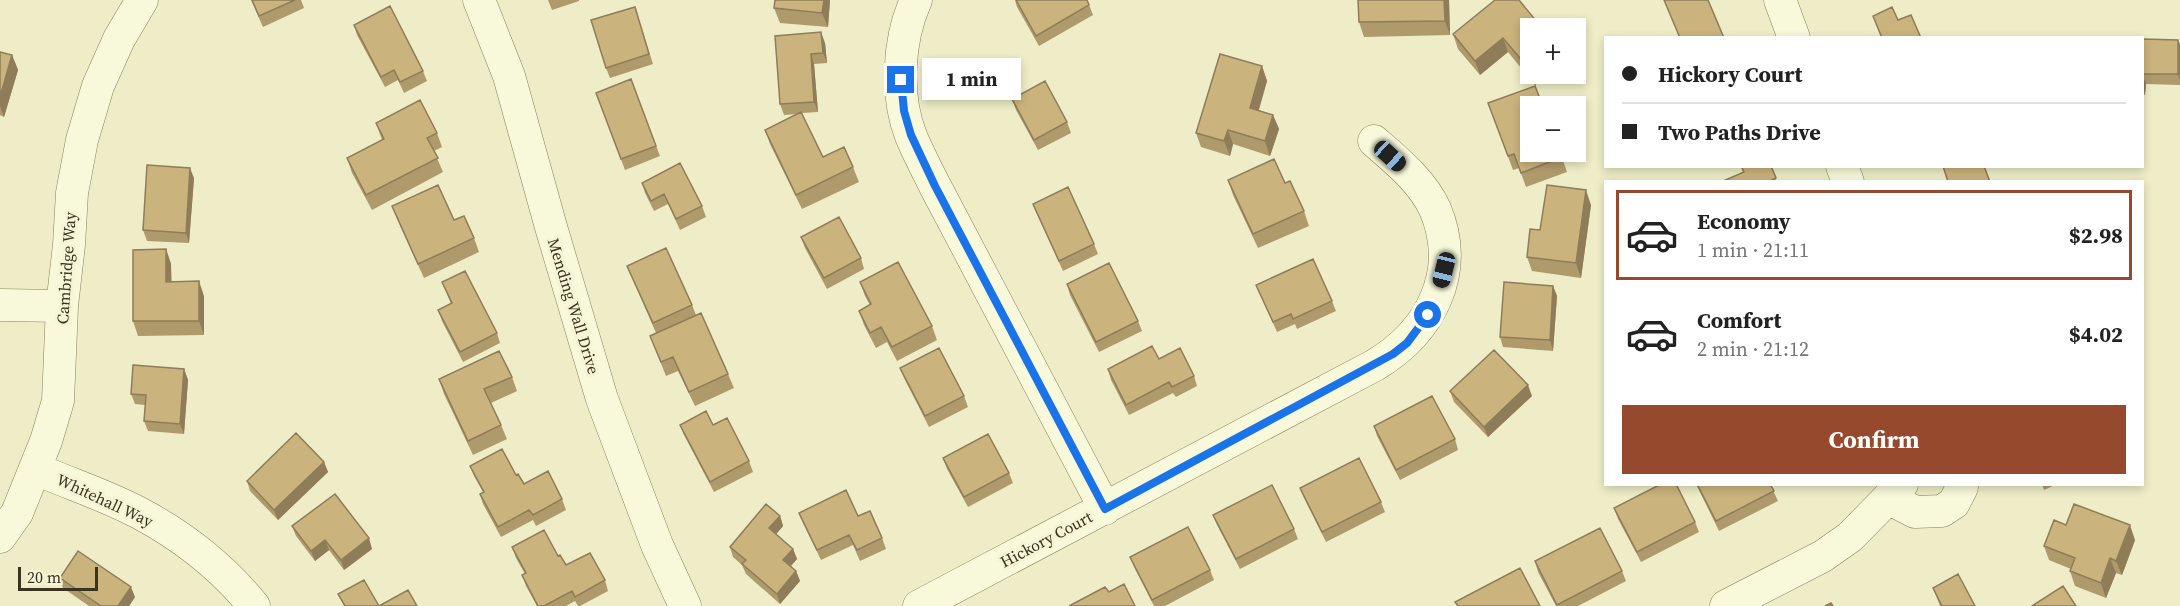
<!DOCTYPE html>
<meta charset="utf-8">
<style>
:root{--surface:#fff;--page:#f6f6f6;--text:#222;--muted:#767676;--line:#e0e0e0;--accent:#97492d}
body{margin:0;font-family:"Source Serif 4",serif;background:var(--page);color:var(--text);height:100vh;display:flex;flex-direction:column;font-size:22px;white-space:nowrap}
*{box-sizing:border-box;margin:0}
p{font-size:20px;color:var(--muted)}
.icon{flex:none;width:33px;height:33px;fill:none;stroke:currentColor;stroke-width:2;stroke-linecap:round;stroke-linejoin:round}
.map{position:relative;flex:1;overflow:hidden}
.details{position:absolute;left:1604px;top:180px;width:540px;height:306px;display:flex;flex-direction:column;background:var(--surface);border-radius:0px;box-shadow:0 3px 9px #0003}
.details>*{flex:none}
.guide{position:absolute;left:1604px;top:36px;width:540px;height:132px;border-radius:0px;box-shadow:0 3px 9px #0003;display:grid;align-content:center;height:132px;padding:0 18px;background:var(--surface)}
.controls{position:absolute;left:1520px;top:18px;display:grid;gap:12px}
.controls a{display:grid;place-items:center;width:66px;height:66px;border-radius:0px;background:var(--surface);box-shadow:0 3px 9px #0003;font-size:30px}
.scale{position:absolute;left:18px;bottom:15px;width:80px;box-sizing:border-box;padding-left:6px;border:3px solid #3a3320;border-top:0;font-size:16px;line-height:21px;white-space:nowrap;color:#3a3320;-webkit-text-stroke:4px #f5f5d6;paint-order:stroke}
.end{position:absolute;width:27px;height:27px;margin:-14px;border:8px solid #1a73e8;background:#fff;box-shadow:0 0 0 3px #fff}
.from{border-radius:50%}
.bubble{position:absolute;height:42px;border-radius:0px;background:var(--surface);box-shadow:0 3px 9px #0003;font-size:20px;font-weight:700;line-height:42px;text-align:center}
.car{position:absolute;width:18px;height:36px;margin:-18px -9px;border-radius:8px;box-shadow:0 0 4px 2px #0007;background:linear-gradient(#222 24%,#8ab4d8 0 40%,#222 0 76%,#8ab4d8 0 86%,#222 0)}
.guide b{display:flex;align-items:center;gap:21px;height:57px;font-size:22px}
.guide b+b{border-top:2px solid var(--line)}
.guide i{width:15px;height:15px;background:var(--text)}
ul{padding:10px 0 0;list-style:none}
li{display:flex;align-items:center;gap:18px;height:90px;margin:0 12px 9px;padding:0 6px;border:3px solid transparent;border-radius:0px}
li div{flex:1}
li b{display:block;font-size:22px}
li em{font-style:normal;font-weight:700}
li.selected{border-color:var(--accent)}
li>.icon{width:54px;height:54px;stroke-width:1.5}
.action{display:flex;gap:12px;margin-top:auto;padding:12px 18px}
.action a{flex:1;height:69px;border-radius:0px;background:var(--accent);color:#fff;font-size:24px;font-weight:700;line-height:69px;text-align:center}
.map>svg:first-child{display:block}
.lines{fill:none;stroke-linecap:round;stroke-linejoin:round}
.minor-casing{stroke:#89805c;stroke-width:33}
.minor{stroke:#f8f8da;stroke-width:32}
.wall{fill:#af9a6c}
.shaded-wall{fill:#8e7d58}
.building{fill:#cbb37d;stroke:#8e7d58;stroke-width:1.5}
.route{stroke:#1a73e8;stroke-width:8}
.labels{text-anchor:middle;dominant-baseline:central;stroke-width:6;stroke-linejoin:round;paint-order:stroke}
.street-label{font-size:16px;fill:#3a3320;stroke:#f5f5d6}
</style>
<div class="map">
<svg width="2180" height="606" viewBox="0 0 2180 606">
<rect width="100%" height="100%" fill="#eeedc7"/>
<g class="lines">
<defs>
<path id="minor" d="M479,0L509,76L551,227L602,399L657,545L685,606
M916,0C898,40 895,95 911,136C918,153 927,170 935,186L1105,509
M1780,0L1794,38
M1842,166L1848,182
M0,305L62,306
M36,469C70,484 108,496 141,514C184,537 223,568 254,606
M1888,498L1915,512L1942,511L1954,503L1962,487L1961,484
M0,537L17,513L46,441L58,401L62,306L69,245L72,193L82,140L98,86L119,39L142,0
M919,606L1375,365C1430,332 1462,273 1435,209C1422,181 1397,161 1374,141
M1726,606L1823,556L1850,537L1902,484"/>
</defs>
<use href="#minor" class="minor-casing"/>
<use href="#minor" class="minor"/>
</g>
<path class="wall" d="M251,0H301L304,8L263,27Z
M548,0H579V1L552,10Z
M775,0H830L828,27L780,23L774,8Z
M1015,0H1087L1093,15L1039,46L1017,7Z
M1449,0L1450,35L1364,37L1359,22Z
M635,7L653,64L610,78L606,68Z
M354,25L423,71L427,81L404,93L398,80L385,87L357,35Z
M1530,28V74H1549L1535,85L1508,52L1480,75L1458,49L1453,34Z
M775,36L825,43L827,63L814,64L818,112L802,113L823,157L853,167L859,182L802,209L770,144L765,130L798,114L784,115L780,104Z
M2142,39L2180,44V85L2146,84L2145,95L2142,94Z
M0,52L12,55L18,70L4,117L0,115Z
M1262,66L1267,81L1259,110L1273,115L1279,129L1270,156L1233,144L1230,156L1201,147L1196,133Z
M631,79L660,156L625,170L596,93Z
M1012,99L1067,122L1071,133L1038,150L1016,110Z
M1488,103L1560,152L1567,172L1526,187L1519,168L1513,170Z
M376,123L437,133L442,147L434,151L443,172L372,210L352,173L347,158L382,140Z
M1741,166H1771L1777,182H1721L1743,173Z
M194,178L189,243L147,241L143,230Z
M1228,180L1285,183L1304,211L1309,226L1258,248L1233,195Z
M642,183L702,206L706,217L680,230L668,204L654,211L645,193Z
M1033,204L1094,244L1098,254L1063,271L1037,214Z
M1591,205L1581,278L1532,271L1527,257L1540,230Z
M392,206L474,238L479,252L424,278L398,221Z
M801,237L861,258L864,269L827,289L805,248Z
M166,249L171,264V281L204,296V335L138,336L133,321Z
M627,266L692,305L696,315L728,374L734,388L695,406L678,371L666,376L650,336L656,333Z
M442,282L497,333L500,343L463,362L442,321L438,310L451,304Z
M860,282L932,326L937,340L897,361L887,342L876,348L864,325L859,311L870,305L865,296Z
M1067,284L1138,321L1142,331L1099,352L1070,295Z
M1256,285L1332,301L1336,311L1297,329L1295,324L1277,332Z
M1553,286L1557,296L1553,351L1503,347L1500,337Z
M1159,359L1194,376L1197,386L1176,397L1173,393L1129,415L1111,380L1108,369Z
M900,368L964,396L968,407L929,427L904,378Z
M184,369L188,380L184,434L148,431L144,421L145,405L135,404L131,394Z
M512,377L517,391L491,403L501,425L507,439L473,455L444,394L439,379Z
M1450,391L1532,396L1488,437L1454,402Z
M680,425L749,461L753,472L714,492L684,435Z
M1374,426L1455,439L1458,450L1400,480L1377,436Z
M943,458L1009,473L1013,483L968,507L947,469Z
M324,462L328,472L278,520L250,491L247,481Z
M470,466L516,475L524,484L562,499L566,510L536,526L533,520L501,537L483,504L480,494L483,492L474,476Z
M1696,484H1770L1778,501L1719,531Z
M2042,484H2057L2044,490Z
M1300,488L1381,502L1385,512L1326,542L1304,498Z
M1614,508L1695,522L1699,532L1641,562L1618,519Z
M799,513L858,516L882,538L886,549L860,561L853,545L821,560L803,523Z
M1213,515L1294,529L1298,539L1240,569L1217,525Z
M780,516L783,526L776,534L793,549L797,559L791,566L796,571L800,581L780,604L746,574L742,565L733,557L730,547Z
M2066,525L2135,540L2122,575L2116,573L2106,598L2075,586L2070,571L2071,569L2049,560L2044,546Z
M292,526L372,549L344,570L329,550L315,561L296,536Z
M512,547L558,556L566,565L605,580L608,591L580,606H578L575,601L566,606H537L526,586L522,575L525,574L516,558Z
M1130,557L1210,570L1214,580L1165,606H1154L1134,567Z
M1535,561L1622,571L1626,581L1578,606H1556L1538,572Z
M60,578L135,597L129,606H89L63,588Z
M1933,588L1975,606H1940Z"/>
<path class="shaded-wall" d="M824,0H830L828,27L822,13Z
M1444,0H1449L1450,35L1445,21Z
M821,32L825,43L827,63L823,53Z
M1503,38L1508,52L1480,75L1475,61Z
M2178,40L2180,44V81L2178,74Z
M811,54L814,64L818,112L814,102Z
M12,55L18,70L4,117L0,106V97Z
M1262,66L1267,81L1255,122L1250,108Z
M1531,74H1549L1535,85Z
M2142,74L2146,84L2145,95L2142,85Z
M1273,115L1279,129L1270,156L1265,141Z
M1228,130L1233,144L1230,156L1224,141Z
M190,168L194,178L189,243L186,233Z
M1586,190L1591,205L1581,278L1576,263Z
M166,249L171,264L172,296L166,282Z
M199,281L204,296V335L199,321Z
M1553,286L1557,296L1553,351L1550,340Z
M184,369L188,380L184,434L180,424Z
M1528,385L1532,396L1488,437L1484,427Z
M324,462L328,472L278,520L274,510Z
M780,516L783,526L773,538L769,528Z
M2130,525L2135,540L2122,575L2116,561Z
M369,538L372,549L344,570L341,560Z
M325,540L329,550L315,561L311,551Z
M793,549L797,559L787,570L783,560Z
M2110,558L2116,573L2106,598L2101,583Z
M796,571L800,581L780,604L777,594Z
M131,587L135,597L129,606H118Z"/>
<path class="building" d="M252,0H295L259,16Z
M775,0H824L822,13L774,8Z
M1016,0H1087L1089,5L1036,36Z
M1358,0H1444L1445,21L1359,22Z
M1495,0H1519L1542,28H1530V70L1503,38L1475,61L1453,34Z
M1664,0H1708L1724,38H1680Z
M390,6L423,71L400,82L394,70L381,77L354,25Z
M635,7L649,54L606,68L591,20Z
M1892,7L1898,20L1911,15L1921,38H1882L1873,16Z
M821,32L823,53L811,54L814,102L780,104L775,36Z
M2142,39L2178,40V74H2142Z
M0,52L12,55L0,97Z
M1220,54L1262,66L1250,108L1273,115L1265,141L1228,130L1224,141L1196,133Z
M631,79L656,146L621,159L596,93Z
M1045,81L1067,122L1034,140L1012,99Z
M1535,86L1543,106H1530V152H1560L1562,157L1521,173L1514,154L1508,156L1488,103Z
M420,100L437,133L427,138L438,158L366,195L347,158L384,139L376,123Z
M801,112L823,157L844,147L853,167L796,195L765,130Z
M1274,159L1285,183L1290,181L1304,211L1253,234L1228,180Z
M680,163L702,206L676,219L664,194L651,201L642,183Z
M147,165L190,168L186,233L143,230Z
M1741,166H1771L1776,178L1768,182H1721L1744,172Z
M1943,166H1984L1990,182H1948Z
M438,185L454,220L464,216L474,238L418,264L392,206Z
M1547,185L1586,190L1576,263L1527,257L1530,229L1540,230Z
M1068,187L1094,244L1059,261L1033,204Z
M839,217L861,258L824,278L801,237Z
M666,248L692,305L653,323L627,266Z
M166,249V282L199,281V321H133V250Z
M1313,259L1332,301L1293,319L1291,314L1273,322L1256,285Z
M898,262L932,326L892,347L881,327L870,333L859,311L871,304L860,282Z
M1109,263L1138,321L1096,342L1067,284Z
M465,271L497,333L460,352L438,310L452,303L442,282Z
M1504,282L1553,286L1550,340L1500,337Z
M701,313L728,374L689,392L673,357L661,362L650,336Z
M1152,346L1159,359L1180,348L1194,376L1172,387L1169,382L1126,405L1108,369Z
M939,348L964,396L925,416L900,368Z
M1494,350L1528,385L1484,427L1450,391Z
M499,351L512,377L484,389L501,425L468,441L439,379Z
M133,365L184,369L180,424L144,421L146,395L131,394Z
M1432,396L1455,439L1396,470L1374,426Z
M706,411L713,425L727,418L749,461L710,482L680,425Z
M296,433L324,462L274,510L247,481Z
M988,434L1009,473L964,497L943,458Z
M502,449L516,475L518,474L524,484L548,471L562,499L533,515L529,510L498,527L480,494L484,492L470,466Z
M1359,458L1381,502L1322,532L1300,488Z
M1661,484H1676L1695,522L1637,552L1614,508Z
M1697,484H1770L1774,491L1716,521Z
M1272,485L1294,529L1236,559L1213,515Z
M846,490L858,516L870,511L882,538L857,550L849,535L817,550L799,513Z
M335,494L369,538L341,560L325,540L311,551L292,526Z
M766,504L780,516L769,528L793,549L783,560L796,571L777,594L742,564L746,560L730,547Z
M2074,504L2130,525L2116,561L2110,558L2101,583L2070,571L2075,558L2044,546L2054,520L2066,525Z
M1188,527L1210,570L1152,600L1130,557Z
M1600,528L1622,571L1557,605L1535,561Z
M544,530L558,556L560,555L566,565L590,553L605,580L575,597L572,591L544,606H538L522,575L526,573L512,547Z
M78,551L131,587L118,606H101L60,578Z
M1520,568L1540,606H1458L1455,602Z
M1958,574L1975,606H1942L1933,588Z
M364,580L379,606L408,590L417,606H345L338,594Z
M1124,584L1135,606H1069L1105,587L1109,592Z
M2063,586L2076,606H2032Z
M1831,603L1833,606H1825Z"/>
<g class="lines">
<path class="route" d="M901,80L904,111L911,135L935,186L1105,509L1393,354L1407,343L1428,315"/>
</g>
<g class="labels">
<g class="street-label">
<text transform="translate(66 268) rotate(-86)">Cambridge Way</text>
<text transform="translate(574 306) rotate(73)">Mending Wall Drive</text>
<text transform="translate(105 500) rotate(25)">Whitehall Way</text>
<text transform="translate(1046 539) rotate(-28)">Hickory Court</text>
</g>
</g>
</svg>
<div class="controls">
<a>+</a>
<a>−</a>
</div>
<div class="scale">20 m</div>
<i class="end from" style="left:1428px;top:315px"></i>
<i class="end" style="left:901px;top:80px"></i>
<div class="bubble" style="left:922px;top:58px;width:99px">1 min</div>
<i class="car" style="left:1390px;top:156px;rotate:132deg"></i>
<i class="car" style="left:1444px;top:270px;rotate:194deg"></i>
<div class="guide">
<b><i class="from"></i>Hickory Court</b>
<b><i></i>Two Paths Drive</b>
</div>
<section class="details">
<ul>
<li class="selected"><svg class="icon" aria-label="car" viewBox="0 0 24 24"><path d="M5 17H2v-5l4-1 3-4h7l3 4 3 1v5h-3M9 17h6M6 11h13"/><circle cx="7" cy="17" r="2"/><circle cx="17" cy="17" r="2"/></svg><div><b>Economy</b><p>1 min · 21:11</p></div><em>$2.98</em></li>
<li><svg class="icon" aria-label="car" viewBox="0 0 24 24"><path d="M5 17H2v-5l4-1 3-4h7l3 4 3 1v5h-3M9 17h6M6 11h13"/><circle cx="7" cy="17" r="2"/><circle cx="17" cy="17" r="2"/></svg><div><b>Comfort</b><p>2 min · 21:12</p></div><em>$4.02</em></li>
</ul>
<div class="action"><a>Confirm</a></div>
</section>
</div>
